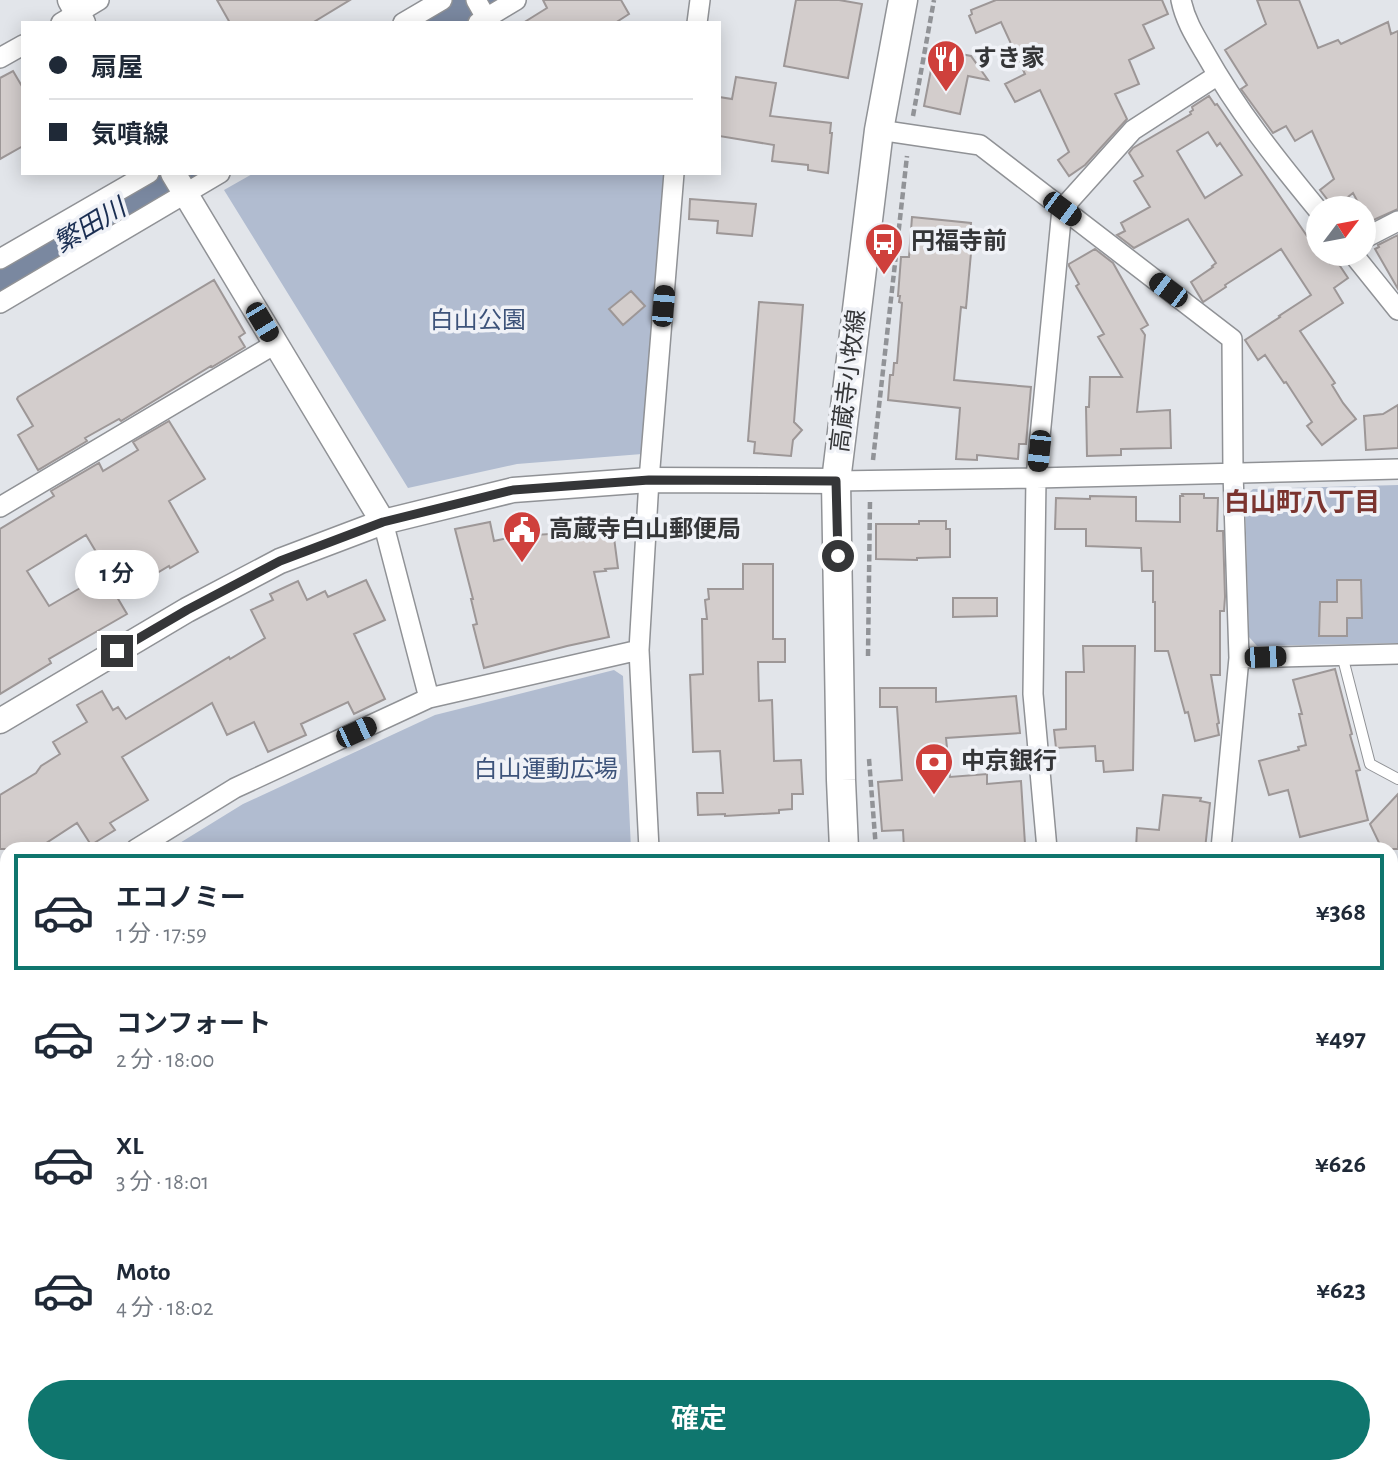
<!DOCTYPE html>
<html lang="ja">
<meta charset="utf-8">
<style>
:root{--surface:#fff;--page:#f2f2f3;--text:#1f2937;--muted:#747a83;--line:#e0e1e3;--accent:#0f766e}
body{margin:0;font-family:"Alegreya Sans","Noto Sans JP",sans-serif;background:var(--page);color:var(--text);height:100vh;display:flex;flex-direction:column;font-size:26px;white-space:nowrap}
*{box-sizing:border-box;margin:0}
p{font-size:23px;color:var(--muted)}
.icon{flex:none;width:38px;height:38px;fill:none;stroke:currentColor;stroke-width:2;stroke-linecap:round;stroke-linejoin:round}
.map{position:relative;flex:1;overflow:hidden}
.side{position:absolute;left:0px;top:842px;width:1398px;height:632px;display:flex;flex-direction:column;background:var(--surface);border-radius:21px 21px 0 0;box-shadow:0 4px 18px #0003}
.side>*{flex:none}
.guide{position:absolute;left:21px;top:21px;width:700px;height:154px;border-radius:0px;box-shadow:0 4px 18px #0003;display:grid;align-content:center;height:154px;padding:0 28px;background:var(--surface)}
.needle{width:46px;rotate:58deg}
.buttons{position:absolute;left:1306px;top:196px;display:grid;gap:14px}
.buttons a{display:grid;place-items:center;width:70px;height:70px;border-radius:50%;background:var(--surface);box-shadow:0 4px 18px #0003;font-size:35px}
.end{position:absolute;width:32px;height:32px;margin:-16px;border:9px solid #353638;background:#fff;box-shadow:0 0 0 4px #fff}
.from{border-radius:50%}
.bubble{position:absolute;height:49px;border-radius:24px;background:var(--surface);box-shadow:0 4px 18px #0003;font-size:23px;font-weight:600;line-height:49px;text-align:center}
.car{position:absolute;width:21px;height:42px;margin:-21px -10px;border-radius:9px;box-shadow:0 0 5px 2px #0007;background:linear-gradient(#222 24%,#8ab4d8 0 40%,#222 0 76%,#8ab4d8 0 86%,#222 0)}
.guide b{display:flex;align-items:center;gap:24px;height:66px;font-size:26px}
.guide b+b{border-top:2px solid var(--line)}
.guide i{width:18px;height:18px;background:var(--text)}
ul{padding:12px 0 0;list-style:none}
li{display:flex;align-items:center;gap:21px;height:116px;margin:0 14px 10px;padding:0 14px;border:4px solid transparent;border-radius:0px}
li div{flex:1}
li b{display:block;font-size:26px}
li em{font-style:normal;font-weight:600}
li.current{border-color:var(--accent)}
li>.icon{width:63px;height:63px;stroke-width:1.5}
.button{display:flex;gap:14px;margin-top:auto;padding:14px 28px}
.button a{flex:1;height:80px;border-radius:42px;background:var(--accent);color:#fff;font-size:28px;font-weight:600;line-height:80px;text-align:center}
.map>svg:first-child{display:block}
.green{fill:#b1bcd0}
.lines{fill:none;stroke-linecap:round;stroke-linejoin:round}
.river{stroke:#7a88a0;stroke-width:44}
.building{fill:#d3cdcc;stroke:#9d9797;stroke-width:2;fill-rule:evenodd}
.service-casing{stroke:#909296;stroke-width:12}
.minor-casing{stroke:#909296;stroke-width:22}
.tertiary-casing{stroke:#909296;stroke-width:27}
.secondary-casing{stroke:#909296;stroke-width:31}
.path{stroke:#919397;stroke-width:4.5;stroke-dasharray:7 3.5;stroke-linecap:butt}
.service{stroke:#fff;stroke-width:10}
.minor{stroke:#fff;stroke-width:19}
.tertiary{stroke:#fff;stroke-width:24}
.secondary{stroke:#fff;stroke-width:28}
.route{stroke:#353638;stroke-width:9}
.labels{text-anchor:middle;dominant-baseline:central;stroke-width:7;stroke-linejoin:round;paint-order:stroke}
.poi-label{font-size:24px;font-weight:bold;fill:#353638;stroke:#f0f2f7;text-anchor:start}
.park-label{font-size:24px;fill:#3d537a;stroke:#f0f2f7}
.street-label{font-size:24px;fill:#353638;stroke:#f0f2f7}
.water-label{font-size:26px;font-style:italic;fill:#1a2e52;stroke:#f0f2f7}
.neighbourhood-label{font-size:26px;font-weight:bold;fill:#7b342f;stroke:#f0f2f7}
</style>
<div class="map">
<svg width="1398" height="1472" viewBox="0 0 1398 1472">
<rect width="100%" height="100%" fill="#e2e5ea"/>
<path class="green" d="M254,173H668L642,454L517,464L408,488L224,190Z
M1398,485V643L1257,646L1249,637L1245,497L1253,489Z
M614,670L623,676L631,849H170L243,804L435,715Z"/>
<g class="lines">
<path class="river" d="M436,23L475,0
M0,280L181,173"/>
</g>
<path class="building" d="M217,0H350L312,23H230Z
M543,0H621L629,14L615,23H523L547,8Z
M796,0H839L862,4L848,78L784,66Z
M996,0H1162L1168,14L1143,25L1154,48L1129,60L1139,84L1115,94L1127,119L1085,165L1069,176L1058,160L1069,152L1040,90L1015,102L1005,84L1025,74L1001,22L976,33L969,16L972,14L971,10Z
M1257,0H1299L1318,48L1338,40L1341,44L1388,22L1391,34L1398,31V209L1367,223L1363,214V208H1361L1353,193L1334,208L1320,190L1334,179L1312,131L1295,141L1286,126L1273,133L1241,89L1247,85L1225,50L1266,24Z
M935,49L971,56L988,80L968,76L960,114L924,106Z
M13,71L23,88V146L0,159V78Z
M736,77L776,83L770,116L831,123L830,133H832L828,173L808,170V165L772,161L774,145L719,136V97L732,99Z
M1209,96L1215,105L1217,104L1307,236L1311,234L1318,244V254H1324L1330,263L1336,260L1348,278L1334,288L1343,303L1300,331L1335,383L1332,385L1343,403L1356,419L1322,445L1307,426L1312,422L1286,382L1284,383L1265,355L1258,360L1245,340L1280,317L1279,316L1311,295L1281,249L1225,285L1226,287L1203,302L1191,282L1213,267L1212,266L1216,263L1188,219L1134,248L1117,235L1125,231L1121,223L1150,207L1134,181L1143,176L1129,153L1133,148L1191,114L1190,112L1193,110L1192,107ZM1208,132L1217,146L1220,143L1242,175L1205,198L1177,151Z
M690,199L756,204L752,236L717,233L718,221L689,219Z
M912,217L971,223L969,252L971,253L966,308L961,307L954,380L1031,387L1026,444H1019L1018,459L977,455V460L956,459L960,408L888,400L890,375H893L894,363H897L902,303L899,302L900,296H898L901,257H909Z
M1398,235V289L1375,249L1379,247L1378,245Z
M1095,249L1113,263L1148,325L1141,329L1145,335L1137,412L1170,410L1171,448L1121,449V455L1087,456L1086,407H1089L1090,377H1122L1098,337L1104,334L1076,286L1079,284L1069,266V264Z
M214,280L245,333L239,337L245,347L212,367L211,366L121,421L119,419L85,438L87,441L38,470L18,435L33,426L17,399L18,397Z
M631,291L645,306L623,325L609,309Z
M759,302L803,305L794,422L802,430L793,440L791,456L754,453L755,442L748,441Z
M1398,405V448L1366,450L1364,416L1383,414Z
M169,421L205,479L169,501L198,552L170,568L169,566L117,597L127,614L49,659L51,663L0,694V529L54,496L51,491L99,463L103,471L138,450L133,442ZM86,535L108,572L49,606L27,571Z
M1182,494H1204V498H1218L1217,531H1223L1225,597L1224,611H1220V675H1211L1219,723L1217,724L1219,735L1195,741L1188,712L1185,713L1168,651H1155V602H1153V571H1142L1141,548L1086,546V529H1055L1056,498L1090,499V496L1136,497V521L1180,522V496H1183Z
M919,521H946V529H950V557L917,558V560L876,559V524H919Z
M490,522L494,541L534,532L535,535L613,530L618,568L605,569L606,571L594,572L609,637L567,646L484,668L473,625L477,624L471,599H473L455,529Z
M743,564H773V639H785V662H758L759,701L772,700L774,761L801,760L803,794H792V809L779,810V813L725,816V814L698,815L697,793H723L720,751L693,752L690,675L703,674L702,619H707L705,600L709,599L708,589H743Z
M366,580L385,620L354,634L385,699L354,714L348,702L301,724L306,735L268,752L254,722L227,735L212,703L122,757L148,800L110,823L115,830L91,845L77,823L37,849H0V795L36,773L41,766L60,754L53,742L87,722L77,705L102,691L113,710L118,707L126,719L229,657L230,659L265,638L251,610L273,600L270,594L298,581L307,600L325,591L328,597Z
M1337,580H1361L1362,618H1347V636H1319L1320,602H1337Z
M953,598H997V616L953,617Z
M1083,646H1135L1133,770L1104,772L1103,761H1096L1095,746L1056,748L1054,730L1066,729V672H1084Z
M1335,669L1352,734L1350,735L1360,770L1356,771L1368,820L1300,837L1288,790L1269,795L1259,761L1299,750L1298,747L1306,745L1299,714H1302L1293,680Z
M880,688H936V702L1016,696L1020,733L946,738L950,777L987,774V784L1021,781L1025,844L1007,845V849H904L903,830L882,831L878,782L902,780L897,707H880Z
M1398,794V849H1382L1370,824Z
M1163,795L1201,798L1200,801L1210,803L1205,849H1136L1137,828L1159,830Z"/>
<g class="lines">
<defs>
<path id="service" d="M1342,655L1370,764L1398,779"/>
<path id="minor" d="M476,0L489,23
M1181,0C1185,20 1195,36 1205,53C1237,110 1276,159 1318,210
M61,23L99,0
M403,23L442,0
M478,23L516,0
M697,23L700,0
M0,58L23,45
M879,130L980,145L1232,339L1233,472L1239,658L1221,849
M1363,239L1398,221
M1353,254L1398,310
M0,259L149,173
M0,303L220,173
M836,481L1036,478L1398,469
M0,507L275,344
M383,522L429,698
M1239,658L1398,654
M136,849L235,788L429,698L639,650
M649,849L639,650L649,480L674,173
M1047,849L1033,694L1036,478L1062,209L1133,130L1218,75
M0,932L7,928
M1391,949L1398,946
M1391,1150L1398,1147
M1391,1351L1398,1349
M0,1358L7,1353
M1391,1405L1398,1427
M375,1466L378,1472
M562,1466L564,1472
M753,1466L755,1472
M1170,1466L1171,1472"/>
<path id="tertiary" d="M70,0L83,23
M173,173L383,522
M0,721L187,610L280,561L383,522L513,490L649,480L836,481
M0,1218L7,1229
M145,1466L148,1472"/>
<path id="secondary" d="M844,849L841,780L836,481L879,130L903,0
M956,1466L957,1472"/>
</defs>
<use href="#service" class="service-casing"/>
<use href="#minor" class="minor-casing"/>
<use href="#tertiary" class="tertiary-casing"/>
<use href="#secondary" class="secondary-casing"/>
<path class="path" d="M913,116L934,0
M873,460L907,156
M868,656L870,500
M869,759L876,849
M987,1466L989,1472"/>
<use href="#service" class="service"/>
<use href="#minor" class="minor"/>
<use href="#tertiary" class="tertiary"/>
<use href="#secondary" class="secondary"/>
</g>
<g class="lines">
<path class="route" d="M117,651L187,610L280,561L383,522L513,490L649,480L836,481L838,556"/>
</g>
<defs>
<symbol id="restaurant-pin" viewBox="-11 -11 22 30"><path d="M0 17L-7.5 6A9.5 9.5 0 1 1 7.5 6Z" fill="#cf403c" stroke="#f0f2f7"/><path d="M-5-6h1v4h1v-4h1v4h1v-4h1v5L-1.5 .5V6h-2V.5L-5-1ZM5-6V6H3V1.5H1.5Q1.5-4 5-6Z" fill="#fff"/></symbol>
<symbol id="bus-pin" viewBox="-11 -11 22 30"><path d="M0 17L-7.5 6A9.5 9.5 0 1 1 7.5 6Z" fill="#cf403c" stroke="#f0f2f7"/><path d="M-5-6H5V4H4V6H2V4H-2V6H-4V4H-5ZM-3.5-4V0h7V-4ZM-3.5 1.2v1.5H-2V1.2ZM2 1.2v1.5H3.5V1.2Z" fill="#fff"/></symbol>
<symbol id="civic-pin" viewBox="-11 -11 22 30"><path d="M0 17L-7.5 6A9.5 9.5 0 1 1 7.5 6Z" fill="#cf403c" stroke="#f0f2f7"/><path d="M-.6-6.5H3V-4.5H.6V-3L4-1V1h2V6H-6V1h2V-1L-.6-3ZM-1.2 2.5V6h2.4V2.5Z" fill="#fff"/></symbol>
<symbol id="bank-pin" viewBox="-11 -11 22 30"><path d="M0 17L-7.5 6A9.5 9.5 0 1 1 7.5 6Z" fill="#cf403c" stroke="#f0f2f7"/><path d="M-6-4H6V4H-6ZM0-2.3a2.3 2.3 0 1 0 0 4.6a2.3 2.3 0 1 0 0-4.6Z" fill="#fff"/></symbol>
</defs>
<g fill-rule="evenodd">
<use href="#restaurant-pin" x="924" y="37" width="44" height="60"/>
<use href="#bus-pin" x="862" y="220" width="44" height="60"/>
<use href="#civic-pin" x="500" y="508" width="44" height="60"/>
<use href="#bank-pin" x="912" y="740" width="44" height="60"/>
</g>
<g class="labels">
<g class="poi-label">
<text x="973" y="59">すき家</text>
<text x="911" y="242">円福寺前</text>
<text x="549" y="530">高蔵寺白山郵便局</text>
<text x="961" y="762">中京銀行</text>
</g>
<g class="park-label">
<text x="478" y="321">白山公園</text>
<text x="546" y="770">白山運動広場</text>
</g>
<g class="street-label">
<text transform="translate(849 381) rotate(-83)">高蔵寺小牧線</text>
</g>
<g class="water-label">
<text transform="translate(90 226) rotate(-31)">繁田川</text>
</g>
<g class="neighbourhood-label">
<text x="1302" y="503">白山町八丁目</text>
</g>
</g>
</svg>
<div class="buttons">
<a><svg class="needle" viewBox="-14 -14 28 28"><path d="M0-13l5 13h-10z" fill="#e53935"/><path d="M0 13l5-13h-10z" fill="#747a83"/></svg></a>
</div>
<i class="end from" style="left:838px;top:556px"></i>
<i class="end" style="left:117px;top:651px"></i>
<div class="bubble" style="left:75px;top:550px;width:84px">1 分</div>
<i class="car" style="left:1062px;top:209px;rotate:127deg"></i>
<i class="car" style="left:1168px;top:290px;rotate:307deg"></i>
<i class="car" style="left:663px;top:306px;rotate:5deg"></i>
<i class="car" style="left:262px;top:322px;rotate:149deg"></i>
<i class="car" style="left:1039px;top:451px;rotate:186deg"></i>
<i class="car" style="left:1265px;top:657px;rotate:88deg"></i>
<i class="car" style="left:356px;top:732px;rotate:65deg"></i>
<div class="guide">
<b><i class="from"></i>扇屋</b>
<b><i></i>気噴線</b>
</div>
<section class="side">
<ul>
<li class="current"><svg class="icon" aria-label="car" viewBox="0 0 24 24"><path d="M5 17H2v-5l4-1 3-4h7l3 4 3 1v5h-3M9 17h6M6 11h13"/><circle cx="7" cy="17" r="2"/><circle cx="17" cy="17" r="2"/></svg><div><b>エコノミー</b><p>1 分 · 17:59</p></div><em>¥368</em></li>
<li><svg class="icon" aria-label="car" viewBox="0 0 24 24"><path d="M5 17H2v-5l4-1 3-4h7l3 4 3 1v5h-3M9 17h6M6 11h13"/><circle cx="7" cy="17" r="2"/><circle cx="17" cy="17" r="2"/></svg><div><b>コンフォート</b><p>2 分 · 18:00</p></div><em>¥497</em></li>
<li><svg class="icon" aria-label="car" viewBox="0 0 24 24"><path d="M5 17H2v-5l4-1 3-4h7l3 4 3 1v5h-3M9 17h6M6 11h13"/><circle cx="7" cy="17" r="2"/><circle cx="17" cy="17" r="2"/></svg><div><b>XL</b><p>3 分 · 18:01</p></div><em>¥626</em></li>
<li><svg class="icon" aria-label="car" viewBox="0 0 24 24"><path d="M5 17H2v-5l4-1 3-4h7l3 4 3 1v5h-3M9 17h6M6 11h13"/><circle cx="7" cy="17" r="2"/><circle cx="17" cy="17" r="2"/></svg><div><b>Moto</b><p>4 分 · 18:02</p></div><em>¥623</em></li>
</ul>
<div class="button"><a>確定</a></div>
</section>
</div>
